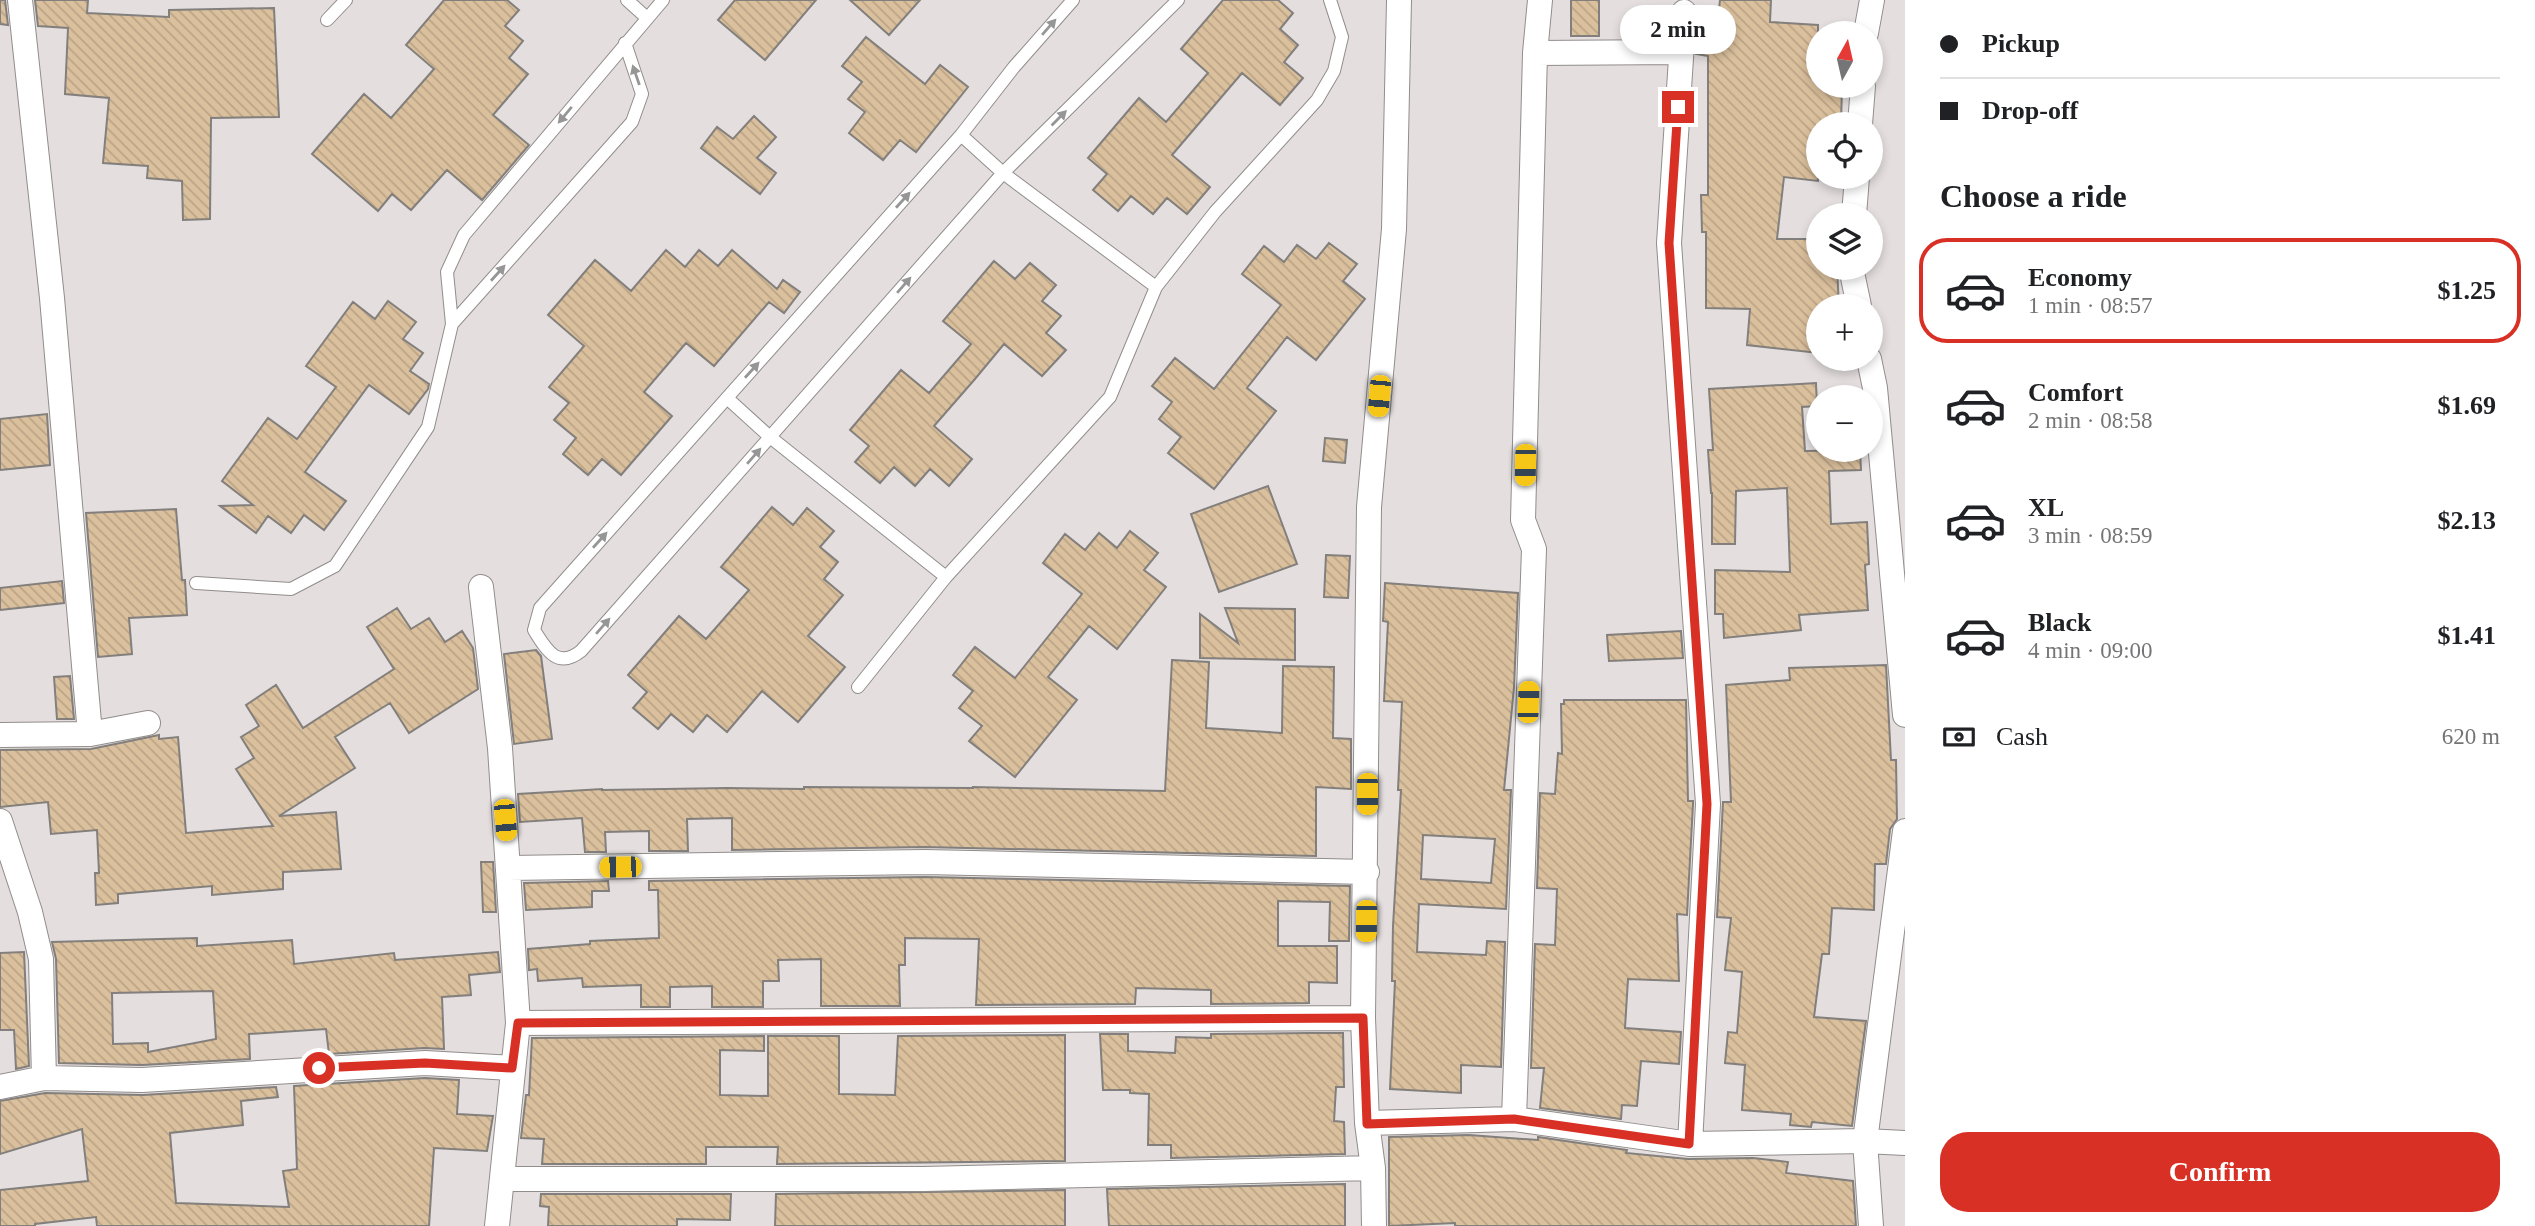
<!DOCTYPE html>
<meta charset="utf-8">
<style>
:root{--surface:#fff;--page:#f6f6f6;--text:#202124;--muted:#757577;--line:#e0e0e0;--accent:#d93025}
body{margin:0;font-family:"Times New Roman",serif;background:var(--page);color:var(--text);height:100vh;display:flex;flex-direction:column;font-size:26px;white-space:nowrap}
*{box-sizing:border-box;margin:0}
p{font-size:23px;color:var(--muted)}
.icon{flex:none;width:38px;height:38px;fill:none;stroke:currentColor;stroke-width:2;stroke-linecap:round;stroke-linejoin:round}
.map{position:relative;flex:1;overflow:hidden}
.sheet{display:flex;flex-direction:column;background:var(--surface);width:630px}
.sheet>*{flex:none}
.guide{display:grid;align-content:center;height:154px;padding:0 35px;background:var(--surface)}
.needle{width:46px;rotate:8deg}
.tools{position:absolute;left:1806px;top:21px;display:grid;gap:14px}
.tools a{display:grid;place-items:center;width:77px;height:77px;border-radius:50%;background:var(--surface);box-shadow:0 4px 10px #0003;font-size:35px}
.end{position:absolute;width:32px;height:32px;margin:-16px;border:9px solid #d93025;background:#fff;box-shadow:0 0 0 4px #fff}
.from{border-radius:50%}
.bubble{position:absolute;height:49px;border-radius:24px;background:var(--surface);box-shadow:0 4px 10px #0003;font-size:23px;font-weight:800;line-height:49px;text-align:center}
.car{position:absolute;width:21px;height:42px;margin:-21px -10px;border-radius:9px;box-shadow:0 0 5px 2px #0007;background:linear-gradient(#f5c518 24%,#345 0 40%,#f5c518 0 76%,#345 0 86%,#f5c518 0)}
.guide b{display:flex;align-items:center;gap:24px;height:66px;font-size:26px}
.guide b+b{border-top:2px solid var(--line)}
.guide i{width:18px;height:18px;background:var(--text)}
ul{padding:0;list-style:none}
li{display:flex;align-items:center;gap:21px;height:105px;margin:0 14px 10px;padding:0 21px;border:4px solid transparent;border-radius:28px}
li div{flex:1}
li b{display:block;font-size:26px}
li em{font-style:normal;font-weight:800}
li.active{border-color:var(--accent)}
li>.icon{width:63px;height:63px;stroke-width:1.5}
h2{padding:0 35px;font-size:32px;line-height:84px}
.pay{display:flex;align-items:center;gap:18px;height:77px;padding:0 35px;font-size:26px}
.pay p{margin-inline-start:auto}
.cta{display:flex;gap:14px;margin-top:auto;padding:14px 35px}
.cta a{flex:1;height:80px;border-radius:28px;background:var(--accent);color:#fff;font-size:28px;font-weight:800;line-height:80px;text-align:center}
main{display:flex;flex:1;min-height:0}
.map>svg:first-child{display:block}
.building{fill:url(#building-back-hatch);stroke:#827f7c;stroke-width:2;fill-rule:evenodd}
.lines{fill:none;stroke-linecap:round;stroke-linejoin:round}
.service-casing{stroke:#918d8b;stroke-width:14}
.minor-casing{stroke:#918d8b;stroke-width:26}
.service{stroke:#fff;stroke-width:12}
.minor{stroke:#fff;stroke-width:24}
.oneway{fill:#979696}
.route{stroke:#d93025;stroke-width:9}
</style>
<main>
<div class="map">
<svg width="1905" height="1226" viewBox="0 0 1905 1226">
<defs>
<pattern id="building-back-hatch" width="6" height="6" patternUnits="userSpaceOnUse" patternTransform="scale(1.75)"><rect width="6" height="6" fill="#dbc09d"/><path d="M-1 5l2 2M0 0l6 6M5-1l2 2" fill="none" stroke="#bba486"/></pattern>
</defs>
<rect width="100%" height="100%" fill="#e4dfde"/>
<path class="building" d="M0,0H5L8,25L0,24Z
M35,0H88L87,13L169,17V10L274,8L279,117L211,118L210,219L183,220L182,181L147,178L148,166L103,163L109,98L65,94L68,28L38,26Z
M444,0H507L519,10L505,26L523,41L509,58L528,74L493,115L529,145L482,200L447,170L411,210L392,194L378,211L312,154L364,94L391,118L434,69L406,45Z
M735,0H816L765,60L718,20Z
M850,0H920L889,35Z
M1223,0H1278L1293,13L1280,29L1298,45L1284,62L1303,78L1280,105L1242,73L1172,155L1210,187L1187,214L1167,198L1153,214L1131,196L1118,211L1093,190L1107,174L1088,158L1139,98L1166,122L1208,73L1181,49Z
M1571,0H1599V36H1571Z
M1720,0H1771L1770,22L1818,25V86L1842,87L1841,124H1818V181L1784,177L1777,239H1818V268H1837L1839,306H1818V353L1747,345L1750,309L1706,308V232H1702L1701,195H1708V56L1696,54L1698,9V7L1719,10Z
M866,37L925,84L940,65L968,87L916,152L900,140L883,160L849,133L865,112L848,99L862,82L842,66Z
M754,116L776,137L757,158L776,173L760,194L701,148L717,127L733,139Z
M1329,243L1357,264L1343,281L1365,299L1316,360L1287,337L1247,388L1276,411L1214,489L1168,453L1181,437L1159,419L1172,402L1152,386L1175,358L1214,389L1281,305L1242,274L1264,246L1284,262L1297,245L1316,259Z
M666,250L685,267L699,250L718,266L732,250L777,289L783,280L800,292L784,313L769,302L714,366L686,343L644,392L672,416L621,475L602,459L588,475L563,454L576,438L554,420L569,403L549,387L584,346L548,315L595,260L631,291Z
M994,261L1015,279L1030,263L1056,285L1042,301L1061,316L1046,333L1066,350L1042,376L1004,344L975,379L934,426L972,459L949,486L930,469L915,486L894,467L880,483L855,462L869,446L850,430L901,370L929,393L971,344L943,321Z
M388,301L416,322L403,339L423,353L410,371L429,384L428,389L409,414L369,385L305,472L346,501L324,530L304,515L291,533L268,516L256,533L220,506L253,505L222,481L268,418L297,439L336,387L306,366L353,302L375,319Z
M1816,383L1817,406L1802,407L1805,451L1860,450L1861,470L1829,471L1831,524L1867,522L1869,564L1865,565L1868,610L1799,615L1801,630L1724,638L1723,614H1715V570L1790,572L1787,488L1736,491L1735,544H1712V493H1711L1708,450H1713L1709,389Z
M47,414L50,465L0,470V419Z
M1325,438L1347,440L1345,463L1323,461Z
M1268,486L1297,564L1219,592L1191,514Z
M772,507L793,525L807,508L834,531L820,547L838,562L824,579L843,595L808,636L845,667L798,722L762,691L727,732L707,715L693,732L671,714L658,729L633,708L647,692L628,675L679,616L706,639L749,590L721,567Z
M176,509L182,580H185L187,615L129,618L132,654L98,657L86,513Z
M1130,531L1158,553L1144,570L1166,587L1117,649L1089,626L1048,677L1077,700L1015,777L969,741L982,726L959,708L973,691L953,675L975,647L1015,678L1082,594L1043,563L1065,534L1085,550L1099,533L1117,548Z
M1326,555L1350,556L1348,598L1324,597Z
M62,581L64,603L0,610V588Z
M1385,583L1518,593L1514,687L1504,790H1511L1506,909L1419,904L1417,952L1486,955L1487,941L1505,942L1501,1067L1461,1065V1093L1390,1089L1395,981H1392L1393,926L1401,790H1398L1402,702L1384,701L1388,622L1383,621ZM1423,835L1495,839L1491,883L1421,879Z
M397,608L411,629L429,618L445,642L462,631L473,648L478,689L409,733L390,703L335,737L355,768L279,816L336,812L341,869L283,872V889L212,895V886L118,894V903L96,905L95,873H99L97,830L51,834L48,802L0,807V750L91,749L159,735V739L178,737L186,833L273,826L236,769L254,758L241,737L259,726L246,705L276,685L303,728L394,669L367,627Z
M1225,608L1295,609V660L1200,658V614L1238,643Z
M1681,631L1683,658L1609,661L1607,635Z
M536,650L541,656L552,739L514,744L504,654Z
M1172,660L1209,662L1206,728L1282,733L1283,666L1334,667L1333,738L1351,739V789L1316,787V856L925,847L732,850V818L687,819L688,851H649V831L605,832L606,852H585L582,818L520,822L518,794L602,789V790L727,788L804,789V787L973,788V787L1165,791Z
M1886,665L1891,760H1896L1897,819L1890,829L1886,864H1875L1874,910L1832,908L1829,954H1822L1814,1017L1866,1021L1852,1126L1812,1122L1811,1127L1790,1125L1791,1114L1742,1110L1745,1065L1725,1063L1728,1032L1737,1033L1742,972L1725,970L1731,918L1717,917L1723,802H1731L1726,685L1790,680L1789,668Z
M70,676L74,719H57L54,677Z
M1564,700H1686L1688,801H1693V804L1687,915L1677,914L1679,981L1628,979L1625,1028L1681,1032L1679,1064L1641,1061L1637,1106L1622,1105L1621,1119L1540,1108L1544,1068H1531L1535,944L1555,945L1557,889L1537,888L1540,793L1555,794L1558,753L1562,754L1561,704H1564Z
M481,862H493L496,912H483Z
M925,877L1350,886L1349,941H1329L1330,902L1278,901V946H1337V983L1309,982V1003L1211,1004V990L1136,988L1135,1004L976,1005L979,939L905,938V965H899L900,1006H821V959L778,960L779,981H763V1007H712V986L670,987V1007H641V985L583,987L582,978L538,981L537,969L529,970L528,949L590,944V941L659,938L658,890H649V881Z
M608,881L609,891H592V907L526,910L524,883Z
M197,938V946L292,940L294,964L394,953L395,960L498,952L500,972L469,975L471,995L442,997L444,1049L424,1048L329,1054L326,1029L249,1034L250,1059L142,1065L59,1063L56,959L52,942ZM213,991L216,1039L148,1052V1043L113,1044L112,993Z
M24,952L29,1066L16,1069L14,1030H0V953Z
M1309,1033H1343L1344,1087H1336L1334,1121L1344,1122L1345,1154L1171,1158V1145H1148L1149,1094L1130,1093V1090H1103L1100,1034H1128V1051L1175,1053L1176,1037L1211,1038V1034Z
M1065,1035V1161L777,1164L778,1147H706V1164H542L544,1139L521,1138L526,1095H529L532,1038L764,1036V1051L720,1050V1095L768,1096V1036H839V1094L895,1095L898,1036Z
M425,1078L459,1080L457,1114L493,1116L487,1151L434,1148L429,1226H97L96,1217L35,1224V1226H0V1190L88,1181L82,1129L0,1154V1101L45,1093L143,1095L276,1087L278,1097L241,1101L243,1125L170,1133L176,1203L289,1207L283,1171L297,1169L294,1086Z
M1469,1135L1538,1140V1137L1627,1150L1626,1153L1688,1159L1753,1158L1788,1162L1786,1173L1853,1181L1856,1226H1455V1223L1389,1226V1137Z
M1345,1184V1226H1109L1107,1189Z
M1065,1190V1226H775L776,1194Z
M541,1194H731L730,1220L677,1219V1226H548L549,1207L540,1206Z"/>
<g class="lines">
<defs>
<path id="service" d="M627,0L647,18
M1073,0L1014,67L961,135L540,608L534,630C546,649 557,670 581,651L1003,173L1178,0
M327,20L346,0
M961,135L1003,173L1156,287
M452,324L632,122L642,94L625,43
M727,398L770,437L946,577
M196,583L291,589L335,566L428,427L452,324L447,272L464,235L663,0
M858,687L946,577L1110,397L1156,287L1215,212L1317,100L1334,71L1342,37L1330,0"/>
<path id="minor" d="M20,0L52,298L90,734
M1684,12L1669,243L1708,804L1690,1144
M1866,33L1872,0
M1535,53L1681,52
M1860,124L1863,86
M1854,215L1857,177
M1851,268L1859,306
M1869,359L1875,388L1905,715
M481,587L500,748L518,1023L497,1226
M0,735L90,734L148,723
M0,821L30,912L41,959L44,1078
M509,868L925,862L1367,872
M518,1023L1363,1018
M0,1087L44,1078L142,1080L425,1063L512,1068
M1514,1119L1534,549L1523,520L1535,53L1540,0
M1367,1123L1514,1119L1690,1144L1865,1141L1905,1143
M503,1179H924L1373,1168
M1374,1226L1373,1168L1367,1123L1363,1018L1369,507L1394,229L1399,0
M1871,1226L1865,1141L1905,831"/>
</defs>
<use href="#service" class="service-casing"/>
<use href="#minor" class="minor-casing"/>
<use href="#service" class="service"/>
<use href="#minor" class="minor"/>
</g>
<defs><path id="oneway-solid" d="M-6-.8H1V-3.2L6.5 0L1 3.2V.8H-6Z" transform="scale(1.75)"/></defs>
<g class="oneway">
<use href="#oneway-solid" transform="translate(1049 27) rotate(-49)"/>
<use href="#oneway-solid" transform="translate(636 75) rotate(-109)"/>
<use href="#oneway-solid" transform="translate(565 115) rotate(130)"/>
<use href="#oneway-solid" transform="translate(1059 118) rotate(-45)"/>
<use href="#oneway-solid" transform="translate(903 200) rotate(-48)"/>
<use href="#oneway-solid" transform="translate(498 273) rotate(-48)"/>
<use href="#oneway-solid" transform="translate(904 285) rotate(-49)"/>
<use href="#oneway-solid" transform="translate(752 370) rotate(-48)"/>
<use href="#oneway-solid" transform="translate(754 456) rotate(-49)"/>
<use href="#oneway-solid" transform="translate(600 540) rotate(-48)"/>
<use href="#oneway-solid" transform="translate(603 626) rotate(-49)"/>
</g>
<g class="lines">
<path class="route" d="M319,1068L425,1063L512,1068L518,1023L1363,1018L1367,1124L1514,1119L1689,1144L1707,804L1669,243L1678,107"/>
</g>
</svg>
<div class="tools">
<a><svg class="needle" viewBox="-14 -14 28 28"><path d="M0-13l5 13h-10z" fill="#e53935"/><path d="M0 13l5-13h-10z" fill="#757577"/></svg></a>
<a><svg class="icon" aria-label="locate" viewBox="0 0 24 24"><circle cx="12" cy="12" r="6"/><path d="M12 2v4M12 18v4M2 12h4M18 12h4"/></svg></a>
<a><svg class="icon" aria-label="layers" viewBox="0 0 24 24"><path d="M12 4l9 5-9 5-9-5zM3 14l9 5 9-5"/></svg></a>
<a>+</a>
<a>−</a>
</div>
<i class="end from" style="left:319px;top:1068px"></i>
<i class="end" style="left:1678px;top:107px"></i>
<div class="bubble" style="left:1620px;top:5px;width:116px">2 min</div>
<i class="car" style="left:1379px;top:396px;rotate:185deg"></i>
<i class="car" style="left:1525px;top:465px;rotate:181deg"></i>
<i class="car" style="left:1528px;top:702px;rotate:2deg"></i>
<i class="car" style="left:1367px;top:794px;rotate:180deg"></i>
<i class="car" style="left:505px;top:820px;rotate:175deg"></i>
<i class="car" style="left:620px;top:867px;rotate:269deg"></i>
<i class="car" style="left:1366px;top:921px;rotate:181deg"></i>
</div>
<section class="sheet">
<div class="guide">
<b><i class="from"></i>Pickup</b>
<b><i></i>Drop-off</b>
</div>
<h2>Choose a ride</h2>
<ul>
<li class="active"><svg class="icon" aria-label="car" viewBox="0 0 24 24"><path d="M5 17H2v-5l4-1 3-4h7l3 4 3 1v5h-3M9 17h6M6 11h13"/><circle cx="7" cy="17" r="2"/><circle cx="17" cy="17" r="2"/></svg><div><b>Economy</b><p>1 min · 08:57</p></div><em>$1.25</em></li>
<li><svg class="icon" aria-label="car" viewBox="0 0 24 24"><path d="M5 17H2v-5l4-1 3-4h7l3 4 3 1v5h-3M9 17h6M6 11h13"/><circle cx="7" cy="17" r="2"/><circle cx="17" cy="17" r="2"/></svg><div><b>Comfort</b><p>2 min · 08:58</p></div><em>$1.69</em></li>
<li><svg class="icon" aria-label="car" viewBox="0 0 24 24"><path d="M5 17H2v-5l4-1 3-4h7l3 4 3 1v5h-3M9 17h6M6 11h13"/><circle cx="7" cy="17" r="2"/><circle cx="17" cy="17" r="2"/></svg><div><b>XL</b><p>3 min · 08:59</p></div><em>$2.13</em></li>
<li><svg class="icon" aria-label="car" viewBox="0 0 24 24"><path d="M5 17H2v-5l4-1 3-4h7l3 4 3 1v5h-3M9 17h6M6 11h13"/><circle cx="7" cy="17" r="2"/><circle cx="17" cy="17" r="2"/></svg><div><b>Black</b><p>4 min · 09:00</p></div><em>$1.41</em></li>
</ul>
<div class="pay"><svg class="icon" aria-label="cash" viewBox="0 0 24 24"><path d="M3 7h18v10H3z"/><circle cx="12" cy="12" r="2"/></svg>Cash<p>620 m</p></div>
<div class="cta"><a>Confirm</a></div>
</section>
</main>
